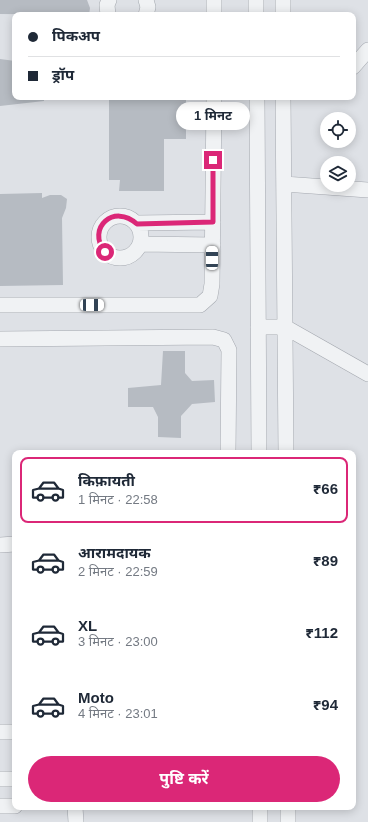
<!DOCTYPE html>
<html lang="hi">
<meta charset="utf-8">
<style>
:root{--surface:#fff;--page:#f6f6f7;--text:#1f2937;--muted:#747a83;--line:#e0e1e3;--accent:#db2777}
body{margin:0;font-family:Helvetica,"Noto Sans Devanagari",sans-serif;background:var(--page);color:var(--text);height:100vh;display:flex;flex-direction:column;font-size:15px;white-space:nowrap}
*{box-sizing:border-box;margin:0}
p{font-size:13px;color:var(--muted)}
.icon{flex:none;width:22px;height:22px;fill:none;stroke:currentColor;stroke-width:2;stroke-linecap:round;stroke-linejoin:round}
.map{position:relative;flex:1;overflow:hidden}
.panel{position:absolute;left:12px;top:450px;width:344px;height:360px;display:flex;flex-direction:column;background:var(--surface);border-radius:8px;box-shadow:0 2px 10px #0003}
.panel>*{flex:none}
.banner{position:absolute;left:12px;top:12px;width:344px;height:88px;border-radius:8px;box-shadow:0 2px 10px #0003;display:grid;align-content:center;height:88px;padding:0 16px;background:var(--surface)}
.tools{position:absolute;left:320px;top:112px;display:grid;gap:8px}
.tools a{display:grid;place-items:center;width:36px;height:36px;border-radius:50%;background:var(--surface);box-shadow:0 2px 10px #0003;font-size:20px}
.end{position:absolute;width:18px;height:18px;margin:-9px;border:5px solid #db2777;background:#fff;box-shadow:0 0 0 2px #fff}
.from{border-radius:50%}
.bubble{position:absolute;height:28px;border-radius:14px;background:var(--surface);box-shadow:0 2px 10px #0003;font-size:13px;font-weight:700;line-height:28px;text-align:center}
.car{position:absolute;width:12px;height:24px;margin:-12px -6px;border-radius:5px;box-shadow:0 0 3px 1px #0007;background:linear-gradient(#fff 24%,#345 0 40%,#fff 0 76%,#345 0 86%,#fff 0)}
.banner b{display:flex;align-items:center;gap:14px;height:38px;font-size:15px}
.banner b+b{border-top:1px solid var(--line)}
.banner i{width:10px;height:10px;background:var(--text)}
ul{padding:7px 0 0;list-style:none}
li{display:flex;align-items:center;gap:12px;height:66px;margin:0 8px 6px;padding:0 8px;border:2px solid transparent;border-radius:8px}
li div{flex:1}
li b{display:block;font-size:15px}
li em{font-style:normal;font-weight:700}
li.selected{border-color:var(--accent)}
li>.icon{width:36px;height:36px;stroke-width:1.5}
.button{display:flex;gap:8px;margin-top:auto;padding:8px 16px}
.button a{flex:1;height:46px;border-radius:24px;background:var(--accent);color:#fff;font-size:16px;font-weight:700;line-height:46px;text-align:center}
.map>svg:first-child{display:block}
.building{fill:#b6bbc2}
.lines{fill:none;stroke-linecap:round;stroke-linejoin:round}
.minor-casing{stroke:#a4a8af;stroke-width:16}
.minor{stroke:#f0f2f4;stroke-width:15}
.route{stroke:#db2777;stroke-width:5}
</style>
<div class="map">
<svg width="368" height="822" viewBox="0 0 368 822">
<rect width="100%" height="100%" fill="#dee1e6"/>
<path class="building" d="M0,0H87L90,8L89,15L0,14Z
M0,59L15,61V97H44V101L0,106Z
M109,97H186V139H164V191H119L120,180H109Z
M42,193V198L50,195H61L67,199L66,208L62,218L63,285L0,286V194Z
M163,351H185V373L192,381L214,380L215,402L192,404L181,416V438L158,437V417L153,407H128V388L161,385Z"/>
<g class="lines">
<defs>
<path id="minor" d="M146,0L148,7L146,15
M214,0V15
M256,0V15
M283,0V15
M108,15L107,5L109,0
M353,67L368,50
M257,97L259,453
M283,97L286,453
M284,184L368,190
M99 237a21 21 0 1 1 42 0a21 21 0 1 1-42 0Z
M137,223L213,222
M140,244L213,245
M0,305H200L210,296L212,284L214,97
M258,327H285L368,374
M0,339L213,337L224,340L229,350L228,453
M0,545L15,544
M0,732H15
M0,779H15
M0,806H15
M75,807L76,822
M260,807V822
M288,822V807"/>
</defs>
<use href="#minor" class="minor-casing"/>
<use href="#minor" class="minor"/>
</g>
<g class="lines">
<path class="route" d="M105,252C86,228 114,203 137,224L213,222V160"/>
</g>
</svg>
<div class="tools">
<a><svg class="icon" aria-label="locate" viewBox="0 0 24 24"><circle cx="12" cy="12" r="6"/><path d="M12 2v4M12 18v4M2 12h4M18 12h4"/></svg></a>
<a><svg class="icon" aria-label="layers" viewBox="0 0 24 24"><path d="M12 4l9 5-9 5-9-5zM3 14l9 5 9-5"/></svg></a>
</div>
<i class="end from" style="left:105px;top:252px"></i>
<i class="end" style="left:213px;top:160px"></i>
<div class="bubble" style="left:176px;top:102px;width:74px">1 मिनट</div>
<i class="car" style="left:212px;top:258px;rotate:0deg"></i>
<i class="car" style="left:92px;top:305px;rotate:90deg"></i>
<div class="banner">
<b><i class="from"></i>पिकअप</b>
<b><i></i>ड्रॉप</b>
</div>
<section class="panel">
<ul>
<li class="selected"><svg class="icon" aria-label="car" viewBox="0 0 24 24"><path d="M5 17H2v-5l4-1 3-4h7l3 4 3 1v5h-3M9 17h6M6 11h13"/><circle cx="7" cy="17" r="2"/><circle cx="17" cy="17" r="2"/></svg><div><b>किफ़ायती</b><p>1 मिनट · 22:58</p></div><em>₹66</em></li>
<li><svg class="icon" aria-label="car" viewBox="0 0 24 24"><path d="M5 17H2v-5l4-1 3-4h7l3 4 3 1v5h-3M9 17h6M6 11h13"/><circle cx="7" cy="17" r="2"/><circle cx="17" cy="17" r="2"/></svg><div><b>आरामदायक</b><p>2 मिनट · 22:59</p></div><em>₹89</em></li>
<li><svg class="icon" aria-label="car" viewBox="0 0 24 24"><path d="M5 17H2v-5l4-1 3-4h7l3 4 3 1v5h-3M9 17h6M6 11h13"/><circle cx="7" cy="17" r="2"/><circle cx="17" cy="17" r="2"/></svg><div><b>XL</b><p>3 मिनट · 23:00</p></div><em>₹112</em></li>
<li><svg class="icon" aria-label="car" viewBox="0 0 24 24"><path d="M5 17H2v-5l4-1 3-4h7l3 4 3 1v5h-3M9 17h6M6 11h13"/><circle cx="7" cy="17" r="2"/><circle cx="17" cy="17" r="2"/></svg><div><b>Moto</b><p>4 मिनट · 23:01</p></div><em>₹94</em></li>
</ul>
<div class="button"><a>पुष्टि करें</a></div>
</section>
</div>
